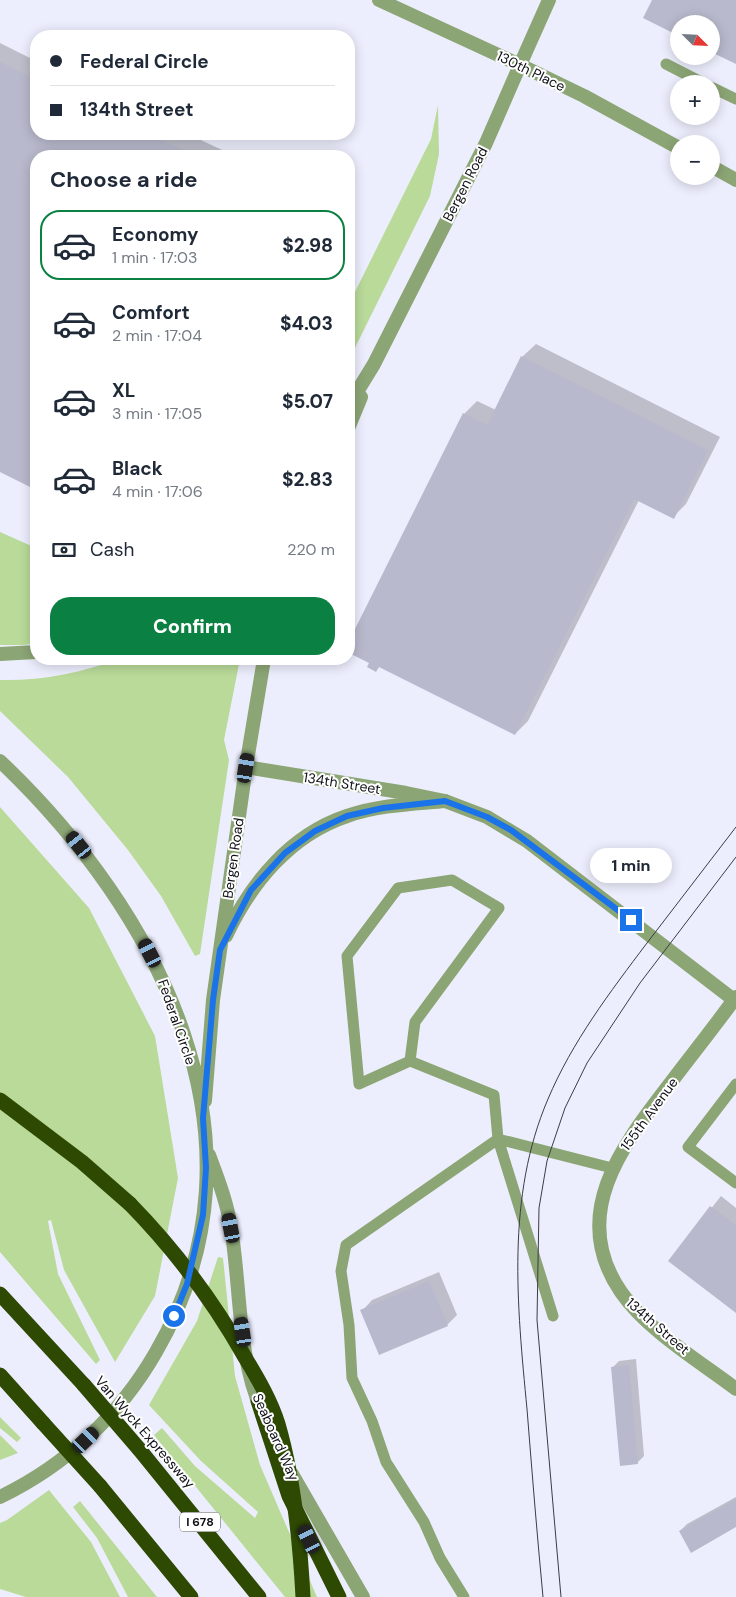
<!DOCTYPE html>
<meta charset="utf-8">
<style>
:root{--surface:#fff;--page:#f6f6f7;--text:#1f2937;--muted:#747a83;--line:#e0e1e3;--accent:#0b8043}
body{margin:0;font-family:"DM Sans",sans-serif;background:var(--page);color:var(--text);height:100vh;display:flex;flex-direction:column;font-size:19px;white-space:nowrap}
*{box-sizing:border-box;margin:0}
p{font-size:16px;color:var(--muted)}
.icon{flex:none;width:28px;height:28px;fill:none;stroke:currentColor;stroke-width:2;stroke-linecap:round;stroke-linejoin:round}
.map{position:relative;flex:1;overflow:hidden}
.side{position:absolute;left:30px;top:150px;width:325px;height:515px;display:flex;flex-direction:column;background:var(--surface);border-radius:20px;box-shadow:0 2px 12px #0003}
.side>*{flex:none}
.top-card{position:absolute;left:30px;top:30px;width:325px;height:110px;border-radius:20px;box-shadow:0 2px 12px #0003;display:grid;align-content:center;height:110px;padding:0 20px;background:var(--surface)}
.needle{width:32px;rotate:114deg}
.tools{position:absolute;left:670px;top:15px;display:grid;gap:10px}
.tools a{display:grid;place-items:center;width:50px;height:50px;border-radius:50%;background:var(--surface);box-shadow:0 2px 12px #0003;font-size:25px}
.end{position:absolute;width:22px;height:22px;margin:-11px;border:6px solid #1a73e8;background:#fff;box-shadow:0 0 0 2px #fff}
.from{border-radius:50%}
.bubble{position:absolute;height:35px;border-radius:18px;background:var(--surface);box-shadow:0 2px 12px #0003;font-size:16px;font-weight:800;line-height:35px;text-align:center}
.car{position:absolute;width:15px;height:30px;margin:-15px -8px;border-radius:6px;box-shadow:0 0 4px 1px #0007;background:linear-gradient(#222 24%,#8ab4d8 0 40%,#222 0 76%,#8ab4d8 0 86%,#222 0)}
.top-card b{display:flex;align-items:center;gap:18px;height:48px;font-size:19px}
.top-card b+b{border-top:1px solid var(--line)}
.top-card i{width:12px;height:12px;background:var(--text)}
ul{padding:0;list-style:none}
li{display:flex;align-items:center;gap:15px;height:70px;margin:0 10px 8px;padding:0 10px;border:2px solid transparent;border-radius:20px}
li div{flex:1}
li b{display:block;font-size:19px}
li em{font-style:normal;font-weight:800}
li.active{border-color:var(--accent)}
li>.icon{width:45px;height:45px;stroke-width:1.5}
h2{padding:0 20px;font-size:22px;line-height:60px}
.pay{display:flex;align-items:center;gap:12px;height:55px;padding:0 20px;font-size:19px}
.pay p{margin-inline-start:auto}
.primary-button{display:flex;gap:10px;margin-top:auto;padding:10px 20px}
.primary-button a{flex:1;height:58px;border-radius:20px;background:var(--accent);color:#fff;font-size:20px;font-weight:800;line-height:58px;text-align:center}
.map>svg:first-child{display:block}
.green{fill:#b9da99}
.shadow{fill:#0003}
.building{fill:#b8b9cc}
.lines{fill:none;stroke-linecap:round;stroke-linejoin:round}
.service{stroke:#8ca575;stroke-width:11}
.minor{stroke:#8ca575;stroke-width:14}
.tertiary{stroke:#8ca575;stroke-width:14}
.motorway{stroke:#2e4902;stroke-width:15}
.tram{stroke:#3b3c44;stroke-width:1}
.motorway-bridge{stroke:#2e4902;stroke-width:15}
.route{stroke:#1a73e8;stroke-width:6}
.labels{text-anchor:middle;dominant-baseline:central;stroke-width:4;stroke-linejoin:round;paint-order:stroke}
.shield{fill:#fff;stroke:#57585c;stroke-width:1}
.shield-label{font-size:12px;font-weight:bold;fill:#0f1016}
.street-label{font-size:14px;fill:#0f1016;stroke:#fff}
</style>
<div class="map">
<svg width="736" height="1597" viewBox="0 0 736 1597">
<rect width="100%" height="100%" fill="#edeefd"/>
<path class="green" d="M438,105L439,154L430,196L349,360V304L431,139Z
M0,532L36,548V643L24,645H0Z
M119,659H240L224,740L229,760L200,954L195,956L161,896L128,850L68,777L0,711V680C40,681 81,673 119,659Z
M0,807L89,908L155,1036L178,1178L155,1296L115,1362L64,1270L51,1220L48,1221L58,1274L100,1360L96,1364L0,1252Z
M218,1257L223,1258L235,1376L260,1465L317,1597H285L154,1435L162,1428L195,1466L255,1518L258,1512L201,1461L149,1405L197,1321Z
M0,1417L21,1438L17,1442L0,1428Z
M0,1435L18,1453L0,1460Z
M49,1490L91,1542L120,1597H26L0,1589V1523L7,1520Z
M80,1501L157,1597H128L97,1538L73,1507Z"/>
<path class="shadow" d="M0,43L36,61V134H188L235,156H36V488L0,471Z
M536,344L720,437L686,504L673,517L639,500L528,721L515,734L380,666L376,670L371,662L349,651V643L464,414L477,401L496,410L522,357Z
M721,1196L736,1208V1311L670,1261Z
M439,1272L457,1315L447,1325L362,1311L372,1300Z
M636,1359L644,1456L637,1463L612,1368L619,1361Z
M736,1497V1526L680,1531L687,1524Z"/>
<path class="building" d="M652,0H736V64L711,52V24H679V36L643,18Z
M0,62L36,80V134H149L195,156H36V490L0,472Z
M521,356L708,450L674,519L634,499L515,735L379,667L376,672L367,667L369,663L349,653V641L463,413L487,425Z
M710,1206L736,1225V1313L668,1261Z
M429,1281L448,1326L379,1355L360,1310Z
M629,1365L638,1464L620,1466L611,1367Z
M736,1499V1527L691,1553L679,1531Z"/>
<g class="lines">
<path class="service" d="M666,64L705,84
M711,87L736,99
M410,1061L415,1022L499,908L452,880L398,888L347,956L359,1084L410,1061L494,1095L498,1139L553,1316
M736,1084L688,1147L736,1183
M464,1597L440,1558L424,1522L386,1462L372,1421L352,1378L349,1325L341,1271L346,1245L498,1139L612,1168"/>
<path class="minor" d="M379,0L520,65L549,0
M246,767L406,793L445,801L487,817L527,841L734,1000
M736,997C714,1027 691,1056 669,1085C622,1146 568,1215 621,1292C647,1330 699,1361 736,1389"/>
<path class="tertiary" d="M711,166L736,180
M349,405L374,364L486,143L520,65L584,96L679,148
M349,426L361,397
M0,654L36,652
M0,761C159,912 279,1140 156,1352C120,1415 66,1465 0,1497
M226,936C251,883 290,835 347,816C378,805 413,804 445,801
M205,1101L213,1000L246,767L264,659
M209,1155C218,1179 227,1202 231,1228C241,1287 237,1356 262,1411
M292,1474L363,1597"/>
<path class="motorway" d="M0,1100L82,1162L130,1204
M0,1294L84,1385
M0,1375L43,1423
M258,1401L289,1496L339,1597
M139,1449L259,1597
M100,1486L191,1597"/>
<path class="tram" d="M543,1597C537,1534 532,1472 527,1409C517,1305 506,1197 548,1099C572,1042 610,992 647,943C677,904 706,866 736,827
M561,1597L537,1320L539,1208L547,1161L565,1108L587,1063L640,983L736,857"/>
<path class="motorway-bridge" d="M130,1204C176,1251 214,1302 246,1359C258,1379 271,1401 278,1424C294,1479 300,1540 303,1597
M84,1385L139,1449
M43,1423L100,1486"/>
</g>
<g class="lines">
<path class="route" d="M174,1316L187,1284L203,1215L206,1168L203,1118L213,1000L220,950L251,890L285,853L315,831L347,816L383,808L445,801L487,817L511,830L631,920"/>
</g>
<g class="labels">
<rect class="shield" x="180" y="1512.5" width="40" height="19" rx="4"/>
<g class="shield-label">
<text x="200" y="1522">I 678</text>
</g>
<g class="street-label">
<text transform="translate(531 71) rotate(26)">130th Place</text>
<text transform="translate(465 184) rotate(-63)">Bergen Road</text>
<text transform="translate(342 783) rotate(9)">134th Street</text>
<text transform="translate(233 858) rotate(-82)">Bergen Road</text>
<text transform="translate(177 1022) rotate(71)">Federal Circle</text>
<text transform="translate(649 1114) rotate(-54)">155th Avenue</text>
<text transform="translate(658 1326) rotate(41)">134th Street</text>
<text transform="translate(145 1432) rotate(49)">Van Wyck Expressway</text>
<text transform="translate(276 1437) rotate(66)">Seaboard Way</text>
</g>
</g>
</svg>
<div class="tools">
<a><svg class="needle" viewBox="-14 -14 28 28"><path d="M0-13l5 13h-10z" fill="#e53935"/><path d="M0 13l5-13h-10z" fill="#747a83"/></svg></a>
<a>+</a>
<a>−</a>
</div>
<i class="end from" style="left:174px;top:1316px"></i>
<i class="end" style="left:631px;top:920px"></i>
<div class="bubble" style="left:590px;top:848px;width:82px">1 min</div>
<i class="car" style="left:246px;top:768px;rotate:9deg"></i>
<i class="car" style="left:79px;top:845px;rotate:321deg"></i>
<i class="car" style="left:150px;top:953px;rotate:333deg"></i>
<i class="car" style="left:231px;top:1228px;rotate:349deg"></i>
<i class="car" style="left:243px;top:1332px;rotate:351deg"></i>
<i class="car" style="left:86px;top:1440px;rotate:46deg"></i>
<i class="car" style="left:309px;top:1539px;rotate:334deg"></i>
<div class="top-card">
<b><i class="from"></i>Federal Circle</b>
<b><i></i>134th Street</b>
</div>
<section class="side">
<h2>Choose a ride</h2>
<ul>
<li class="active"><svg class="icon" aria-label="car" viewBox="0 0 24 24"><path d="M5 17H2v-5l4-1 3-4h7l3 4 3 1v5h-3M9 17h6M6 11h13"/><circle cx="7" cy="17" r="2"/><circle cx="17" cy="17" r="2"/></svg><div><b>Economy</b><p>1 min · 17:03</p></div><em>$2.98</em></li>
<li><svg class="icon" aria-label="car" viewBox="0 0 24 24"><path d="M5 17H2v-5l4-1 3-4h7l3 4 3 1v5h-3M9 17h6M6 11h13"/><circle cx="7" cy="17" r="2"/><circle cx="17" cy="17" r="2"/></svg><div><b>Comfort</b><p>2 min · 17:04</p></div><em>$4.03</em></li>
<li><svg class="icon" aria-label="car" viewBox="0 0 24 24"><path d="M5 17H2v-5l4-1 3-4h7l3 4 3 1v5h-3M9 17h6M6 11h13"/><circle cx="7" cy="17" r="2"/><circle cx="17" cy="17" r="2"/></svg><div><b>XL</b><p>3 min · 17:05</p></div><em>$5.07</em></li>
<li><svg class="icon" aria-label="car" viewBox="0 0 24 24"><path d="M5 17H2v-5l4-1 3-4h7l3 4 3 1v5h-3M9 17h6M6 11h13"/><circle cx="7" cy="17" r="2"/><circle cx="17" cy="17" r="2"/></svg><div><b>Black</b><p>4 min · 17:06</p></div><em>$2.83</em></li>
</ul>
<div class="pay"><svg class="icon" aria-label="cash" viewBox="0 0 24 24"><path d="M3 7h18v10H3z"/><circle cx="12" cy="12" r="2"/></svg>Cash<p>220 m</p></div>
<div class="primary-button"><a>Confirm</a></div>
</section>
</div>
